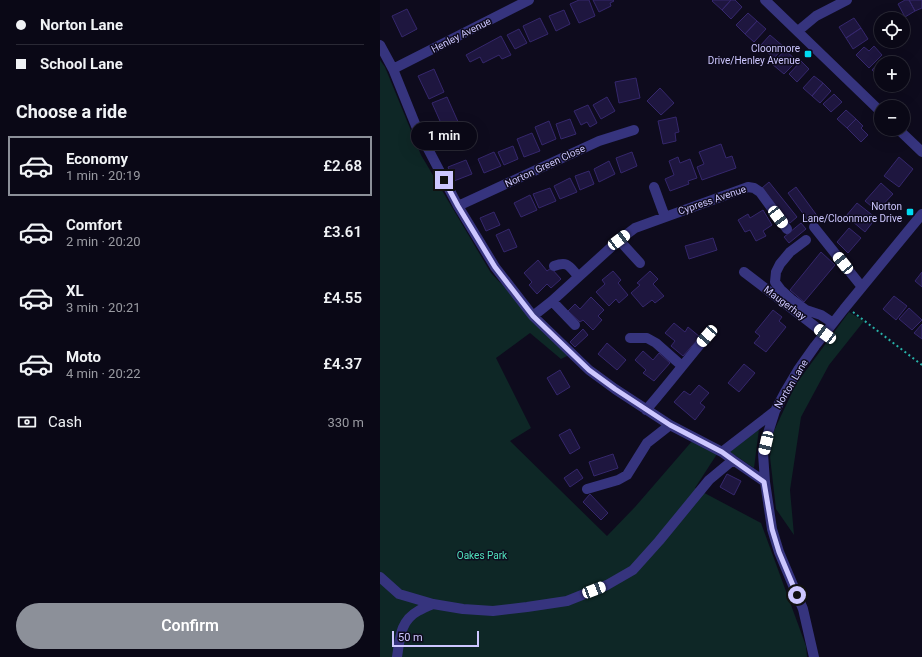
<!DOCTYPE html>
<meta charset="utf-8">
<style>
:root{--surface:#0a0816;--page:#181623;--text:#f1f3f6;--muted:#999aa1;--line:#2a2935;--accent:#8c9099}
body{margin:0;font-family:Roboto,sans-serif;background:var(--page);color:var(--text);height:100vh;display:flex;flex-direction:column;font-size:15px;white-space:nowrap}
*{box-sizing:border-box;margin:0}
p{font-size:13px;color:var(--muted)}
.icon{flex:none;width:22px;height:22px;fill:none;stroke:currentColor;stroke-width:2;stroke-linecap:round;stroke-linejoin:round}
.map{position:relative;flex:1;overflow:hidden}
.side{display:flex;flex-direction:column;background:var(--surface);width:380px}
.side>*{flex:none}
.top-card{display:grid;align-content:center;height:88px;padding:0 16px;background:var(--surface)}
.tools{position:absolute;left:494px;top:12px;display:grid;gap:8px}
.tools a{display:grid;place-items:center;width:36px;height:36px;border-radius:50%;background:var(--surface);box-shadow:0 4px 16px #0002,0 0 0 1px var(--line);font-size:20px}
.scale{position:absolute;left:12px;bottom:10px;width:87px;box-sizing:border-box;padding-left:4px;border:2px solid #cdc7ff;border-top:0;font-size:11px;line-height:14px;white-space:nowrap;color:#cdc7ff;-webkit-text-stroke:3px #0e0b1d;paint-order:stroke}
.end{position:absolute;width:18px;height:18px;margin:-9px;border:5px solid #cdc7ff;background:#111;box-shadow:0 0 0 2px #111}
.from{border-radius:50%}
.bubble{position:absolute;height:28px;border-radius:14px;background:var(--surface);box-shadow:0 4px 16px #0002,0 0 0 1px var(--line);font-size:13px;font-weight:600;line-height:28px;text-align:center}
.car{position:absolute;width:12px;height:24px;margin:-12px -6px;border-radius:5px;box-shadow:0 0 3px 1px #0007;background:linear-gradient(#fff 24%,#345 0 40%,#fff 0 76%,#345 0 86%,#fff 0)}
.top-card b{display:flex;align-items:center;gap:14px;height:38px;font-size:15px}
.top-card b+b{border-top:1px solid var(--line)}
.top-card i{width:10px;height:10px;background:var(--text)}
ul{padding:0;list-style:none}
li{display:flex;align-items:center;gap:12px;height:60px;margin:0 8px 6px;padding:0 8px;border:2px solid transparent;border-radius:0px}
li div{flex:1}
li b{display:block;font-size:15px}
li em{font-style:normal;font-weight:600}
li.current{border-color:var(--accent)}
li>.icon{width:36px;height:36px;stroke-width:1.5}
h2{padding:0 16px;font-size:18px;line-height:48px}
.pay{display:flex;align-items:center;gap:10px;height:44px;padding:0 16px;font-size:15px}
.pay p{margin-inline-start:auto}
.action{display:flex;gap:8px;margin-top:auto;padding:8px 16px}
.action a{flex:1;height:46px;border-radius:24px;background:var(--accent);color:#fff;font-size:16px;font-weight:600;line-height:46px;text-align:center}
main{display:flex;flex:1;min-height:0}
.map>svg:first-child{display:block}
.green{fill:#0e2726}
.building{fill:#1e163f;stroke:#35276c}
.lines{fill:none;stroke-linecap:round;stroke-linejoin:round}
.path{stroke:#28b2a9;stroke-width:2;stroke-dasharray:2 3;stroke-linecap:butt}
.minor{stroke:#36347e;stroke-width:10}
.route{stroke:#cdc7ff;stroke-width:5}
.poi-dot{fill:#00dbf2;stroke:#0e0b1d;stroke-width:1.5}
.labels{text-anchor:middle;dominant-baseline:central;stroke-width:3;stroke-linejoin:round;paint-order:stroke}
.street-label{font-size:10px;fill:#cdc7ff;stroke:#0e0b1d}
.poi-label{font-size:10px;fill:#cdc7ff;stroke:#0e0b1d;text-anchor:end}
.park-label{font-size:10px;fill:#50e2bd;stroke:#0e0b1d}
</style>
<main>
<section class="side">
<div class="top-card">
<b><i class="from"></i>Norton Lane</b>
<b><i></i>School Lane</b>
</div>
<h2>Choose a ride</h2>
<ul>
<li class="current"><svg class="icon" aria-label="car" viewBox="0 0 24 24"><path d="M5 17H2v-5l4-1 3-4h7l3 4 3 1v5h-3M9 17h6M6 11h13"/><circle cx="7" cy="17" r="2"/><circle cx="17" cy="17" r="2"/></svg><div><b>Economy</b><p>1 min · 20:19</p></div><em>£2.68</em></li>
<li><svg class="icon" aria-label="car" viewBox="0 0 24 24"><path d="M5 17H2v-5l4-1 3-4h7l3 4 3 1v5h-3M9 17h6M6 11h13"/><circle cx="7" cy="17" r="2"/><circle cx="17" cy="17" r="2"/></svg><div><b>Comfort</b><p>2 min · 20:20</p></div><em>£3.61</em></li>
<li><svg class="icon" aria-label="car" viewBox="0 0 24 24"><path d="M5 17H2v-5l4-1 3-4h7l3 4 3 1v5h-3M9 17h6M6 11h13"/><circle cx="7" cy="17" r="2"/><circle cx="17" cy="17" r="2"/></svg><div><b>XL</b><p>3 min · 20:21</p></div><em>£4.55</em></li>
<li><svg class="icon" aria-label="car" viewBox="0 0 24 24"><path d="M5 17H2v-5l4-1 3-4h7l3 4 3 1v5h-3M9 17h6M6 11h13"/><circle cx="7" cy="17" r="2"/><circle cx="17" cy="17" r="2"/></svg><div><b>Moto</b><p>4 min · 20:22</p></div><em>£4.37</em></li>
</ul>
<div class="pay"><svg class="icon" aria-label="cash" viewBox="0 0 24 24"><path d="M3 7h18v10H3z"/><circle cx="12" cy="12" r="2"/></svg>Cash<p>330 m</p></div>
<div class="action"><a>Confirm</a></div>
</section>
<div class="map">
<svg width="542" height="657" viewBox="0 0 542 657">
<rect width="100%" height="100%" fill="#0e0b1d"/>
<path class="green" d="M0,60L5,67L41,155L111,273L189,355L181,359L150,333L116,358L151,428L130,441L227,536L255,507L313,440L337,454L315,488L381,523L426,646L427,657H0Z
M469,312L484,321L449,365L421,417L410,490L414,535L396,509L390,457L393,433L416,384Z
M379,429L374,468L350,452Z"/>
<path class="building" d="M199,0H209L215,16L199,23L190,4Z
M213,0H233L234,1L230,3L231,6L219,12Z
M333,0H351L342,10L332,1Z
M351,0H355L362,7L351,19L342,10Z
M525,0H529L535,11L525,17L518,4Z
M529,0H542V8L535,11Z
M27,9L37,29L22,37L12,16Z
M184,10L190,24L176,31L169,16Z
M368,13L377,21L365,34L356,25Z
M160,18L168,34L150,42L143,26Z
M474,18L481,28L466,38L459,27Z
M377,21L386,29L374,42L365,34Z
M481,28L488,39L473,49L466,38Z
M139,29L147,43L135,49L127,35Z
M390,35L404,47L394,58L380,46Z
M121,36L131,55L122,59L119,55L103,63L100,57L90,62L86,55Z
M494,46L502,55L489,68L476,55L484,47L489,51Z
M405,50L417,61L404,74L392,64Z
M502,59L507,63H501V78L492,70Z
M421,61L429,69L417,82L409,74Z
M54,69L64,92L49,99L38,76Z
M434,76L443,83L432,96L423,88Z
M256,78L260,98L239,103L235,82Z
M443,83L451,91L440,103L432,96Z
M280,88L294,103L281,115L267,101Z
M454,94L462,102L451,112L443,104Z
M67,97L79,124L64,130L52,103Z
M227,97L235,111L221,119L213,105Z
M208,105L217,123L210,127L207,122L201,125L194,111Z
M466,110L476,119L467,128L457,119Z
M296,117L299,132L295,133L296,141L283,144L278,121Z
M190,119L196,134L181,139L176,124Z
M476,119L483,126L481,128L488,135L481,142L467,128Z
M169,121L176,139L162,145L155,127Z
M152,133L160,151L144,157L137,139Z
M341,144L346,158L352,156L356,168L322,180L317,167L324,164L319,152Z
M133,146L138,159L124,165L118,152Z
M114,152L121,166L104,173L98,159Z
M252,152L257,166L241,173L236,158Z
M298,157L300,163L310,159L317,178L308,181L309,184L290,191L285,179L294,175L289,161Z
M519,157L533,169L519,187L504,176Z
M86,160L92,174L74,181L68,167Z
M229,161L235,174L219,182L214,169Z
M209,171L214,184L200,190L195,176Z
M190,178L197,192L180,199L174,186Z
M389,182L417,217L410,223L382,188Z
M501,183L513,194L497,211L485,201Z
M416,187L438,217L430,223L408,193Z
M170,188L176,201L159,208L153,194Z
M150,195L157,210L141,217L134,203Z
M477,203L496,218L485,232L466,216Z
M383,210L392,225L383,231L386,236L376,241L370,230L365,232L358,220L368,214L370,218Z
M114,212L120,225L106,231L100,218Z
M421,223L426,229L409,243L404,237Z
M469,228L481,238L468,253L457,242Z
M129,229L137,247L124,252L116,235Z
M333,238L337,250L309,259L305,246Z
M441,252L455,265L424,302L410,290Z
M158,260L167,271L171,268L181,279L171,288L167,284L157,294L149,285L152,282L144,273Z
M233,271L241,280L238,283L248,295L239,303L236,299L229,306L216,292L225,284L222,280Z
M270,271L278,279L273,284L284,296L275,303L272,300L263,307L251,293L260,285L257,283Z
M542,272V287L535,281Z
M514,296L527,306L516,320L503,309Z
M211,297L224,310L218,316L222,320L213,330L203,320L200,322L188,311L195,304L200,309Z
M529,308L542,320L532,330L519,319Z
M393,310L402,317L399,321L406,327L386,352L374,343L380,336L375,332Z
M294,323L305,332L308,327L320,337L303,356L291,346L295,341L285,333Z
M542,324V339L534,333Z
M203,329L208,335L195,347L190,342Z
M227,343L246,360L237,370L218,354Z
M263,351L273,360L279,353L290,363L274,381L263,373L266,370L255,360Z
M364,364L375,373L359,392L348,383Z
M180,370L190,387L177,395L167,378Z
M319,385L329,393L320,403L325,407L315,420L294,402L304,391L310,395Z
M190,429L200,448L190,454L179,435Z
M233,454L238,468L214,476L209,462Z
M197,469L203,478L190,487L184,478Z
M347,474L361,481L354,495L340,487Z
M210,494L228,513L221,520L203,502Z"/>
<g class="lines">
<path class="path" d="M473,312L542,365"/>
<path class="minor" d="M385,0L501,112
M418,31L436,16L467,0
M0,45L13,69L36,126L78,206L115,267L153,316L209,370L235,389L290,425L342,452L353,460L385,482
M13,69L149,0
M518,129L542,152
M274,187L285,217
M78,206L219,141L254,130
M434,227L482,287
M239,240L260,263
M426,240L410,252L400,264L396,272L395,282L401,290L411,299L426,310L441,315L453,323
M174,266C188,261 189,266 198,276
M364,272L445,334
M172,301L195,325
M153,316L172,301L239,240L255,228L368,187L374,188L380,192L407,229
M250,338H267L276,343L302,366
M266,410C287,386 306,361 327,336
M342,452L395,411
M207,489L238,480L247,475L267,443L290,425
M0,577L19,594L53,604L83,609L113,611L147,607L187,601L227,585L253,570L279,541L329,480L353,460
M17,657C20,638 20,621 38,611C43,608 48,606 53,604
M434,657L423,609L399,552L392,529L385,482L383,453L388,433L395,411L405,392L418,370L435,346L464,309L542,214"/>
</g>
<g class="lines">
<path class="route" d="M64,180L78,206L115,267L153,316L209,370L235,389L290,425L342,452L353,460L384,482L392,529L399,552L417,595"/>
</g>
<g class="poi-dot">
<rect x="424" y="50" width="8" height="8" rx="2"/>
<rect x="526" y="208" width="8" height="8" rx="2"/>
</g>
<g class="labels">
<g class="street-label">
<text transform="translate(81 35) rotate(-27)">Henley Avenue</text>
<text transform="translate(165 166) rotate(-25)">Norton Green Close</text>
<text transform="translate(332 200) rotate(-19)">Cypress Avenue</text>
<text transform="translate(405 303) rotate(37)">Maugerhay</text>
<text transform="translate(411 384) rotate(-59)">Norton Lane</text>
</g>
<g class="poi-label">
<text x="420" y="48">Cloonmore<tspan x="420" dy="12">Drive/Henley Avenue</tspan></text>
<text x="522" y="206">Norton<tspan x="522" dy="12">Lane/Cloonmore Drive</tspan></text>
</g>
<g class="park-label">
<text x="102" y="555">Oakes Park</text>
</g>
</g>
</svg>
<div class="tools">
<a><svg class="icon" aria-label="locate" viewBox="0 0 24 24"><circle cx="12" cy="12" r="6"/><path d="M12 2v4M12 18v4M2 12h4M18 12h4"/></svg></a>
<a>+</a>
<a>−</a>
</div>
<div class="scale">50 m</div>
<i class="end from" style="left:417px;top:595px"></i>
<i class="end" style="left:64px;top:180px"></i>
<div class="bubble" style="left:31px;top:122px;width:66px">1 min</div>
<i class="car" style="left:398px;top:217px;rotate:143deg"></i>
<i class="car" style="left:239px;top:240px;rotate:53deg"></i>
<i class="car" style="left:463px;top:263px;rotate:321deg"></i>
<i class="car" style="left:445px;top:334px;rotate:307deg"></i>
<i class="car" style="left:327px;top:336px;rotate:221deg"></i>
<i class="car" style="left:386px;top:443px;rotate:193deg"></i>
<i class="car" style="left:214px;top:590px;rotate:69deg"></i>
</div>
</main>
